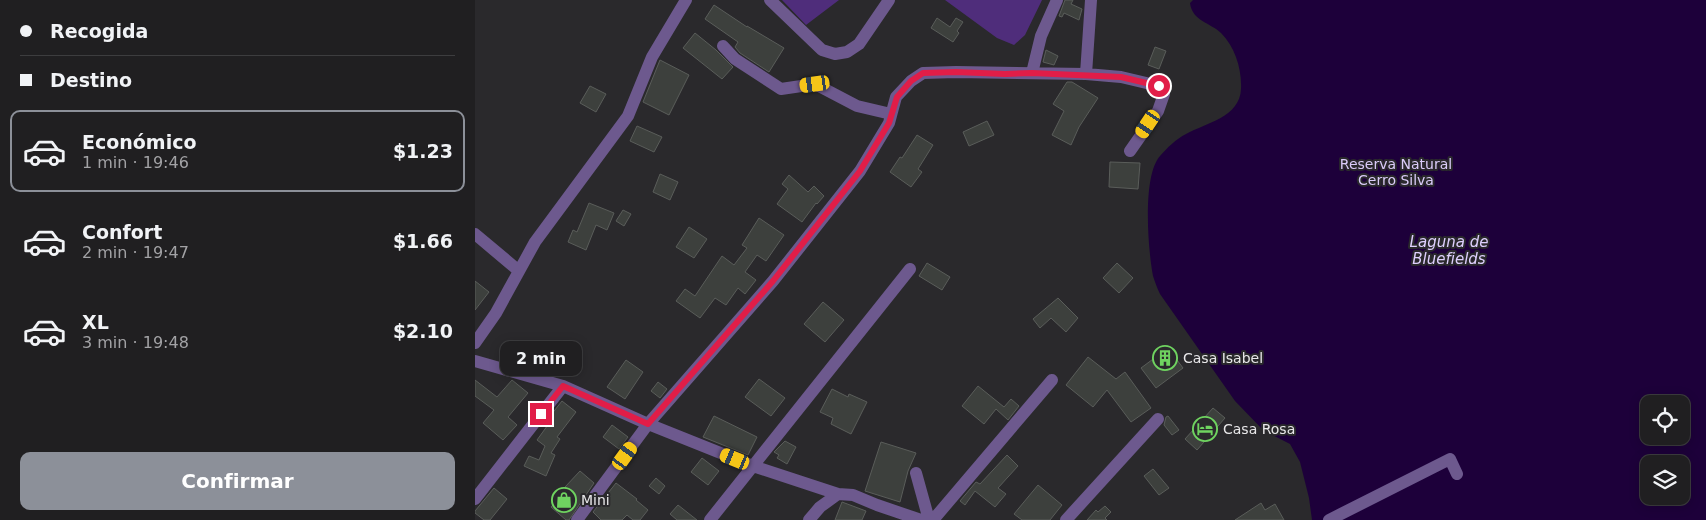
<!DOCTYPE html>
<html lang="es">
<meta charset="utf-8">
<style>
:root{--surface:#201f21;--page:#28272a;--text:#f1f3f6;--muted:#a2a2a5;--line:#3d3d3f;--accent:#8c9099}
body{margin:0;font-family:"DejaVu Sans",sans-serif;background:var(--page);color:var(--text);height:100vh;display:flex;flex-direction:column;font-size:19px;white-space:nowrap}
*{box-sizing:border-box;margin:0}
p{font-size:16px;color:var(--muted)}
.icon{flex:none;width:28px;height:28px;fill:none;stroke:currentColor;stroke-width:2;stroke-linecap:round;stroke-linejoin:round}
.map{position:relative;flex:1;overflow:hidden}
.side{display:flex;flex-direction:column;background:var(--surface);width:475px}
.side>*{flex:none}
.guide{display:grid;align-content:center;height:110px;padding:0 20px;background:var(--surface)}
.controls{position:absolute;left:1165px;top:395px;display:grid;gap:10px}
.controls a{display:grid;place-items:center;width:50px;height:50px;border-radius:10px;background:var(--surface);box-shadow:0 2px 12px #0003,0 0 0 1px var(--line);font-size:25px}
.end{position:absolute;width:22px;height:22px;margin:-11px;border:6px solid #e11d48;background:#fff;box-shadow:0 0 0 2px #fff}
.from{border-radius:50%}
.bubble{position:absolute;height:35px;border-radius:10px;background:var(--surface);box-shadow:0 2px 12px #0003,0 0 0 1px var(--line);font-size:16px;font-weight:700;line-height:35px;text-align:center}
.car{position:absolute;width:15px;height:30px;margin:-15px -8px;border-radius:6px;box-shadow:0 0 4px 1px #0007;background:linear-gradient(#f5c518 24%,#345 0 40%,#f5c518 0 76%,#345 0 86%,#f5c518 0)}
.guide b{display:flex;align-items:center;gap:18px;height:48px;font-size:19px}
.guide b+b{border-top:1px solid var(--line)}
.guide i{width:12px;height:12px;background:var(--text)}
ul{padding:0;list-style:none}
li{display:flex;align-items:center;gap:15px;height:82px;margin:0 10px 8px;padding:0 10px;border:2px solid transparent;border-radius:10px}
li div{flex:1}
li b{display:block;font-size:19px}
li em{font-style:normal;font-weight:700}
li.active{border-color:var(--accent)}
li>.icon{width:45px;height:45px;stroke-width:1.5}
.button{display:flex;gap:10px;margin-top:auto;padding:10px 20px}
.button a{flex:1;height:58px;border-radius:10px;background:var(--accent);color:#fff;font-size:20px;font-weight:700;line-height:58px;text-align:center}
main{display:flex;flex:1;min-height:0}
.map>svg:first-child{display:block}
.green{fill:#4f2d7b}
.water{fill:#1d003a;fill-rule:evenodd}
.building{fill:#3d403d;stroke:#5a5d5a}
.lines{fill:none;stroke-linecap:round;stroke-linejoin:round}
.minor{stroke:#6d598e;stroke-width:12}
.route{stroke:#e11d48;stroke-width:6}
.labels{text-anchor:middle;dominant-baseline:central;stroke-width:4;stroke-linejoin:round;paint-order:stroke}
.park-label{font-size:14px;fill:#dacbf8;stroke:#2a292c}
.poi-label{font-size:14px;fill:#e8e7e9;stroke:#2a292c;text-anchor:start}
.water-label{font-size:15px;font-style:italic;fill:#decffd;stroke:#2a292c}
</style>
<main>
<section class="side">
<div class="guide">
<b><i class="from"></i>Recogida</b>
<b><i></i>Destino</b>
</div>
<ul>
<li class="active"><svg class="icon" aria-label="car" viewBox="0 0 24 24"><path d="M5 17H2v-5l4-1 3-4h7l3 4 3 1v5h-3M9 17h6M6 11h13"/><circle cx="7" cy="17" r="2"/><circle cx="17" cy="17" r="2"/></svg><div><b>Económico</b><p>1 min · 19:46</p></div><em>$1.23</em></li>
<li><svg class="icon" aria-label="car" viewBox="0 0 24 24"><path d="M5 17H2v-5l4-1 3-4h7l3 4 3 1v5h-3M9 17h6M6 11h13"/><circle cx="7" cy="17" r="2"/><circle cx="17" cy="17" r="2"/></svg><div><b>Confort</b><p>2 min · 19:47</p></div><em>$1.66</em></li>
<li><svg class="icon" aria-label="car" viewBox="0 0 24 24"><path d="M5 17H2v-5l4-1 3-4h7l3 4 3 1v5h-3M9 17h6M6 11h13"/><circle cx="7" cy="17" r="2"/><circle cx="17" cy="17" r="2"/></svg><div><b>XL</b><p>3 min · 19:48</p></div><em>$2.10</em></li>
</ul>
<div class="button"><a>Confirmar</a></div>
</section>
<div class="map">
<svg width="1231" height="520" viewBox="0 0 1231 520">
<rect width="100%" height="100%" fill="#2a292c"/>
<path class="green" d="M307,0H364L331,25Z
M470,0H567L550,35L539,45L522,38Z"/>
<path class="water" d="M718,0H1231V520H837L834,498L825,462L815,444L788,430L760,401L685,294C682,288 680,282 678,276C673,250 667,176 685,156C692,148 701,139 711,134C731,123 765,117 766,89C767,69 760,47 746,33C736,23 717,21 715,3ZM1174,404H1206V436H1174ZM1174,464H1206V496H1174Z"/>
<path class="building" d="M590,0H598L596,4L607,9L604,20L589,13L587,17L584,16Z
M239,5L272,27V26L309,48L294,72L265,53L260,47L263,42L230,19Z
M462,18L475,27L481,18L488,22L482,31L484,33L478,42L456,28Z
M220,33L241,50L258,67L247,79L208,48Z
M680,47L691,51L684,69L673,65Z
M571,50L583,56L579,65L568,62Z
M185,60L214,75L194,115L168,102Z
M592,82H597L623,98L604,127L596,145L577,135L589,111L578,104Z
M115,86L131,94L121,112L105,103Z
M512,121L519,135L494,146L488,132Z
M162,126L187,137L179,152L155,141Z
M442,135L458,145L443,169L447,172L436,187L415,172L425,157L427,158Z
M635,162L665,163L663,189L634,187Z
M185,174L203,182L195,200L178,192Z
M314,175L333,192L339,186L349,196L342,204L341,203L327,222L302,204L313,189L307,184Z
M114,203L139,213L132,230L121,225L111,250L93,242L98,230L102,232Z
M148,210L156,214L149,226L141,221Z
M284,218L309,235L291,261L282,255L270,272L281,280L270,294L263,288L251,305L240,298L225,318L201,301L210,289L220,296L247,256L259,265L272,248L267,245Z
M214,227L232,239L219,258L201,247Z
M452,263L475,277L467,290L444,276Z
M642,263L658,278L644,293L628,278Z
M0,281L14,292L0,310Z
M583,298L603,318L591,332L576,318L565,328L558,319Z
M348,302L369,320L350,342L329,324Z
M693,348L708,368L681,388L666,368Z
M613,357L641,379L650,372L676,408L656,422L632,390L618,407L591,385Z
M151,360L168,372L150,399L132,387Z
M284,379L310,398L296,416L270,397Z
M0,380L22,397L37,380L53,393L33,417L42,425L28,440L8,423L19,410L0,396Z
M183,382L192,389L185,398L176,391Z
M503,386L529,407L536,399L544,406L533,420L521,409L509,424L487,406Z
M357,389L373,397L374,394L392,402L376,434L356,424L358,418L345,412Z
M87,401L101,412L82,437L85,439L76,453L80,455L71,476L49,466L54,456L64,460L70,446L62,440L75,422L72,420Z
M738,408L750,418L722,450L710,439Z
M239,416L282,437L273,455L228,437Z
M693,416L704,430L697,435L689,425L691,417Z
M137,425L153,437L144,449L128,437Z
M310,441L321,447L312,464L302,458L304,455L299,452Z
M406,442L441,453L433,471L425,502L390,491Z
M532,455L543,466L523,488L531,494L520,507L500,491L490,505L485,501L501,482L505,484Z
M227,458L244,471L233,485L216,472Z
M678,469L694,488L684,495L669,476Z
M105,471L119,483L94,520H91L76,507L92,489L90,487Z
M181,478L190,486L184,494L174,486Z
M141,483L162,499L161,500L173,510L165,520H158L152,515L147,520H126L118,512Z
M563,485L587,505L575,520H547L539,514Z
M19,488L32,499L15,520H9L0,513V511Z
M367,502L391,511L387,520H360Z
M786,503L790,510L800,504L809,520H760Z
M203,505L222,520H202L195,514Z
M630,506L636,512L630,518L632,520H612L621,510L623,512Z"/>
<g class="lines">
<path class="minor" d="M295,0L347,50L360,54L372,52L384,44L414,0
M616,0L611,74L646,77L684,86L689,94L683,111L655,151
M248,46L260,59L306,89L340,84L382,106L416,114
M557,73L566,36L582,0
M0,234L44,271
M0,343L21,313L60,242L153,116L177,57L211,0
M0,361L88,386
M441,473L454,520
M0,499L88,386L173,424L278,466L363,494
M102,520L173,424L298,281L385,171L414,123L421,97L436,81L448,73L481,72L611,74
M235,520L435,269
M334,520L345,507L363,494L378,495L402,505L446,520
M458,520L577,380
M591,520L683,419
M854,520L975,459L982,474"/>
</g>
<g class="lines">
<path class="route" d="M66,414L88,386L173,424L298,281L385,171L414,123L422,97L436,81L448,73L481,72L530,74L557,73L646,77L684,86"/>
</g>
<defs>
<symbol id="building-ring" viewBox="-11 -11 22 22"><circle r="9.5" fill="#2a292c" stroke="#6fd360" stroke-width="1.5"/><path d="M-4-6H4V6H1V3H-1V6H-4ZM-2.5-4.3h1.7v1.8h-1.7ZM.8-4.3h1.7v1.8H.8ZM-2.5-1h1.7V.8h-1.7ZM.8-1h1.7V.8H.8Z" fill="#6fd360"/></symbol>
<symbol id="hotel-ring" viewBox="-11 -11 22 22"><circle r="9.5" fill="#2a292c" stroke="#6fd360" stroke-width="1.5"/><path d="M-6-4.5h1.5V1H6V5H4.5V3h-9V5H-6ZM-4 0a1.8 1.8 0 1 1 3.6 0ZM.5 0V-2.5h3Q6-2.5 6 0Z" fill="#6fd360"/></symbol>
<symbol id="shop-ring" viewBox="-11 -11 22 22"><circle r="9.5" fill="#2a292c" stroke="#6fd360" stroke-width="1.5"/><path d="M-5-2.5h2.3a2.7 3.5 0 0 1 5.4 0H5L5.5 6h-11ZM-1.5-2.5h3a1.5 2.3 0 0 0-3 0Z" fill="#6fd360"/></symbol>
</defs>
<g fill-rule="evenodd">
<use href="#building-ring" x="676" y="344" width="28" height="28"/>
<use href="#hotel-ring" x="716" y="415" width="28" height="28"/>
<use href="#shop-ring" x="75" y="486" width="28" height="28"/>
</g>
<g class="labels">
<g class="park-label">
<text x="921" y="164">Reserva Natural<tspan x="921" dy="16">Cerro Silva</tspan></text>
</g>
<g class="poi-label">
<text x="708" y="358">Casa Isabel</text>
<text x="748" y="429">Casa Rosa</text>
<text x="106" y="500">Mini</text>
</g>
<g class="water-label">
<text x="974" y="242">Laguna de<tspan x="974" dy="17">Bluefields</tspan></text>
</g>
</g>
</svg>
<div class="controls">
<a><svg class="icon" aria-label="locate" viewBox="0 0 24 24"><circle cx="12" cy="12" r="6"/><path d="M12 2v4M12 18v4M2 12h4M18 12h4"/></svg></a>
<a><svg class="icon" aria-label="layers" viewBox="0 0 24 24"><path d="M12 4l9 5-9 5-9-5zM3 14l9 5 9-5"/></svg></a>
</div>
<i class="end from" style="left:684px;top:86px"></i>
<i class="end" style="left:66px;top:414px"></i>
<div class="bubble" style="left:25px;top:341px;width:82px">2 min</div>
<i class="car" style="left:340px;top:84px;rotate:262deg"></i>
<i class="car" style="left:673px;top:124px;rotate:214deg"></i>
<i class="car" style="left:150px;top:456px;rotate:36deg"></i>
<i class="car" style="left:260px;top:459px;rotate:292deg"></i>
</div>
</main>
